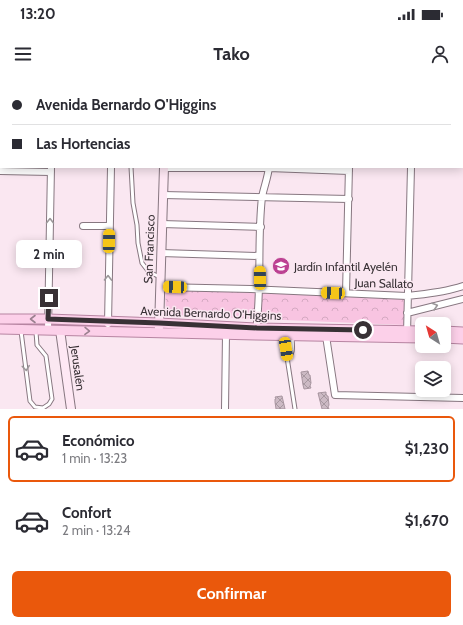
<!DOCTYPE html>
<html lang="es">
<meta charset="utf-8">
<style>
:root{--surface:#fff;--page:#f7f7f7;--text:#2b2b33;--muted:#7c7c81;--line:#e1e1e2;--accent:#ea580c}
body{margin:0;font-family:Cabin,sans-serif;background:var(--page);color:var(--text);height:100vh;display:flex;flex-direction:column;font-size:15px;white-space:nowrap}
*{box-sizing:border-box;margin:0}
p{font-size:13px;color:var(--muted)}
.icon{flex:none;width:22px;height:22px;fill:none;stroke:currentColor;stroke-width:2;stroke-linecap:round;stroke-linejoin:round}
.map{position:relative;height:329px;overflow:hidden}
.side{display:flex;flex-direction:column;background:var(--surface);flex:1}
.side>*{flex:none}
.hud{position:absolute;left:0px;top:0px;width:463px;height:88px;box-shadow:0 2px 10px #0003;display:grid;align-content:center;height:88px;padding:0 12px;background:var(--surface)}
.needle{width:26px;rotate:323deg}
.buttons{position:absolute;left:415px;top:237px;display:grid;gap:8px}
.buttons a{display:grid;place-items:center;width:36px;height:36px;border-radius:6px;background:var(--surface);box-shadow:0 2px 10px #0003;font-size:20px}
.end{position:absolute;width:18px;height:18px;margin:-9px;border:5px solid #383135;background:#fff;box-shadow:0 0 0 2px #fff}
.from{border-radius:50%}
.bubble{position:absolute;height:28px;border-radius:6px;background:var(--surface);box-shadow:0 2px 10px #0003;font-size:13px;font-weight:700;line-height:28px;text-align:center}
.car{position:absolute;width:12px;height:24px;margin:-12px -6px;border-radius:5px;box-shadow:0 0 3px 1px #0007;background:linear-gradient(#f5c518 24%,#345 0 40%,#f5c518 0 76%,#345 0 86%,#f5c518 0)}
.hud b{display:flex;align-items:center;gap:14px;height:38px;font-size:15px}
.hud b+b{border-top:1px solid var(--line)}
.hud i{width:10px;height:10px;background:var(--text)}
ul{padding:7px 0 0;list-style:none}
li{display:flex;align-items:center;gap:12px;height:66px;margin:0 8px 6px;padding:0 4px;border:2px solid transparent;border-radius:6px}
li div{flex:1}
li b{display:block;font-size:15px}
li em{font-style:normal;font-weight:700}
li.selected{border-color:var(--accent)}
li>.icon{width:36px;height:36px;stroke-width:1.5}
.action{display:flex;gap:8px;margin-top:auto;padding:8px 12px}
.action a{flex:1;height:46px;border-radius:6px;background:var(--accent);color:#fff;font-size:16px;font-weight:700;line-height:46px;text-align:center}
.status{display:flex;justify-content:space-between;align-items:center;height:28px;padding:0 20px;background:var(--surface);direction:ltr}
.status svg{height:11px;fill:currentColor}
header{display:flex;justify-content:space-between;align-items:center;height:52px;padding:0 12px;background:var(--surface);font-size:18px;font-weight:700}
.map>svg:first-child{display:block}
.park{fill:url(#park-crowns)}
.building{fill:url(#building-cross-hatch);stroke:#a896a0}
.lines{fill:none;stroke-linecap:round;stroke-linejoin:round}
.lane-casing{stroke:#877780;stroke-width:5}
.street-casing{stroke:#877780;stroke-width:8}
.secondary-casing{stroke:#877780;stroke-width:10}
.primary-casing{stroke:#b684a1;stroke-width:11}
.lane{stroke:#fff;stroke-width:3}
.street{stroke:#fff;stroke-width:6}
.secondary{stroke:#fee8f4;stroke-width:8}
.primary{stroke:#fcd0e9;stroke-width:9}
.oneway{stroke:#9c989a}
.oneway2{stroke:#9a808f}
.route{stroke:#383135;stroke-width:5}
.labels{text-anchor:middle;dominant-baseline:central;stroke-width:3;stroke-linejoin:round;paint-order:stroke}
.street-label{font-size:12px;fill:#383135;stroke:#fae7f1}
.poi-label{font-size:12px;fill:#383135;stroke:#fae7f1;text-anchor:start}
</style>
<div class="status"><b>13:20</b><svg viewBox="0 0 49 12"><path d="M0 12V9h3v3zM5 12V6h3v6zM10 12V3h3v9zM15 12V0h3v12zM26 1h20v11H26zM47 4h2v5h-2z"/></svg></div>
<header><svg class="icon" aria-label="menu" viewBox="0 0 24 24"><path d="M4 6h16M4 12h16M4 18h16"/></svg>Tako<svg class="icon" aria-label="person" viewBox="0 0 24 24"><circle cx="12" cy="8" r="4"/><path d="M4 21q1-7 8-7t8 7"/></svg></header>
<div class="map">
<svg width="463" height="329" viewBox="0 0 463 329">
<defs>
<pattern id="park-crowns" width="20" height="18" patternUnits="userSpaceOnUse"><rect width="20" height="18" fill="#f8c4e1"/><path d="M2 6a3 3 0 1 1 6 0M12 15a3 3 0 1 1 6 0" fill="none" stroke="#d5a9c2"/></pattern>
<pattern id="building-cross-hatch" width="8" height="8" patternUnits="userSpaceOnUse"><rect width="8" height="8" fill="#ccbac4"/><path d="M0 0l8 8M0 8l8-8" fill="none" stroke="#a798a0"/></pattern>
</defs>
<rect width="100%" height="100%" fill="#fae7f1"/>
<path class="park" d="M165,209L404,219V245L166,235Z"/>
<path class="building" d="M308,291L309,295H310L311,303L310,306L311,308L304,309L303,305L301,292Z
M326,312V314L327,316H328L329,325L328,327L329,329H322L318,313Z
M282,316L285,329H276L275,322V319H276L275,317Z"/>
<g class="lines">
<defs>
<path id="lane" d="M131,87L133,123L137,145L138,163L142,183L149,192L160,197
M21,251L30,321L35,327L43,328L49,324L52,319L46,276L37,265L36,252
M284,258L295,329
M287,278C295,274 292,264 292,256"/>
<path id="street" d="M52,1V0
M86,1V0
M125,1V0
M271,1V0
M352,1V0
M413,1V0
M0,16H1
M0,49H1
M462,57H463
M164,88H269L349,91
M0,91L51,92
M163,115L349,119
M162,144L261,147
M83,146H109
M161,173L259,176
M160,207L251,209L407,216C426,214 445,212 463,206
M346,213L349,87
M407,233L463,219
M108,244L111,87
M48,250L51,87
M256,251C262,207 257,161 262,117C264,107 268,97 269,87
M407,254L411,87
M326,256L335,315L463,318
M225,329L226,254"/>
<path id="secondary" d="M166,1V0
M159,248L164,87
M60,250L71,329"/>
<path id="primary" d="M0,239H48L159,243L257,248L422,251
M0,249L256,255L422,258
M444,251L463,252
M444,258L463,259"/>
</defs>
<use href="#lane" class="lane-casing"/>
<use href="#street" class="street-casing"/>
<use href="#secondary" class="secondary-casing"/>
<use href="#primary" class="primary-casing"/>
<use href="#lane" class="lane"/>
<use href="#street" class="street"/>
<use href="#secondary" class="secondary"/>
<use href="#primary" class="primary"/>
</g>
<defs><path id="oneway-chevron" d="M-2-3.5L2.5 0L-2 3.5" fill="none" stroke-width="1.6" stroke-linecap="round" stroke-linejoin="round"/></defs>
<g class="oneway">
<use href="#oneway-chevron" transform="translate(50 141) rotate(-89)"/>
<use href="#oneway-chevron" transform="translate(108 198) rotate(-89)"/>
<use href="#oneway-chevron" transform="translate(435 226) rotate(-16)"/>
<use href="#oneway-chevron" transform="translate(26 288) rotate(83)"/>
</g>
<g class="oneway2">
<use href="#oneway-chevron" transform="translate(33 239) rotate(-180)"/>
<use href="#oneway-chevron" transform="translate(87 251) rotate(1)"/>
</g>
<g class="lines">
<path class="route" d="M49,218L48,239L159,243L257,248L363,250"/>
</g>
<defs>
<symbol id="school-disc" viewBox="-11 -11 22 22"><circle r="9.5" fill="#bc4192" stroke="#fae7f1"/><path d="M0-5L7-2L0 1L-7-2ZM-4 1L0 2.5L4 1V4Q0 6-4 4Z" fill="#fff"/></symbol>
</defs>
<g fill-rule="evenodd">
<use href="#school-disc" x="271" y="176" width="20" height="20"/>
</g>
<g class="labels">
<g class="street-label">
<text transform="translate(149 169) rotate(-88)">San Francisco</text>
<text transform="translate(384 203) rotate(1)">Juan Sallato</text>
<text transform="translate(211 233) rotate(2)">Avenida Bernardo O'Higgins</text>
<text transform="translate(78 288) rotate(82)">Jerusalén</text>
</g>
<g class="poi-label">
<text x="294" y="186">Jardín Infantil Ayelén</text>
</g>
</g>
</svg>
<div class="buttons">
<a><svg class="needle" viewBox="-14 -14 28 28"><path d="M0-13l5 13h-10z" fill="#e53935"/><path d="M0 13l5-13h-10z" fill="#7c7c81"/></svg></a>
<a><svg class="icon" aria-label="layers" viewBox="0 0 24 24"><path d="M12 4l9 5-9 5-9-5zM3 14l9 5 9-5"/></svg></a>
</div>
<i class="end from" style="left:363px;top:250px"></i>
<i class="end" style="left:49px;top:218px"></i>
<div class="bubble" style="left:16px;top:160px;width:66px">2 min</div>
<i class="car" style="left:109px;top:161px;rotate:1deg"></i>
<i class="car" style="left:260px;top:198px;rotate:359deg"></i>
<i class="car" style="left:175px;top:207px;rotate:272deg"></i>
<i class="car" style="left:333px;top:213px;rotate:273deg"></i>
<i class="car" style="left:286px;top:269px;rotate:171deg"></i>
<div class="hud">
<b><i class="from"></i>Avenida Bernardo O'Higgins</b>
<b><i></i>Las Hortencias</b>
</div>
</div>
<section class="side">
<ul>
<li class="selected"><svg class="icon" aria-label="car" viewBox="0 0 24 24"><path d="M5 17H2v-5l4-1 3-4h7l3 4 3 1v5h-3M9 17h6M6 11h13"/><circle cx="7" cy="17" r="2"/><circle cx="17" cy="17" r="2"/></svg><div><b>Económico</b><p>1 min · 13:23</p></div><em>$1,230</em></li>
<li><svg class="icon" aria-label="car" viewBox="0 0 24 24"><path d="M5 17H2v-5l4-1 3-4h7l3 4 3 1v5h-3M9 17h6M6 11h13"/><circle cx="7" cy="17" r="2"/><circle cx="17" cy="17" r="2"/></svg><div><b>Confort</b><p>2 min · 13:24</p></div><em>$1,670</em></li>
</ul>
<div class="action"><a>Confirmar</a></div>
</section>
